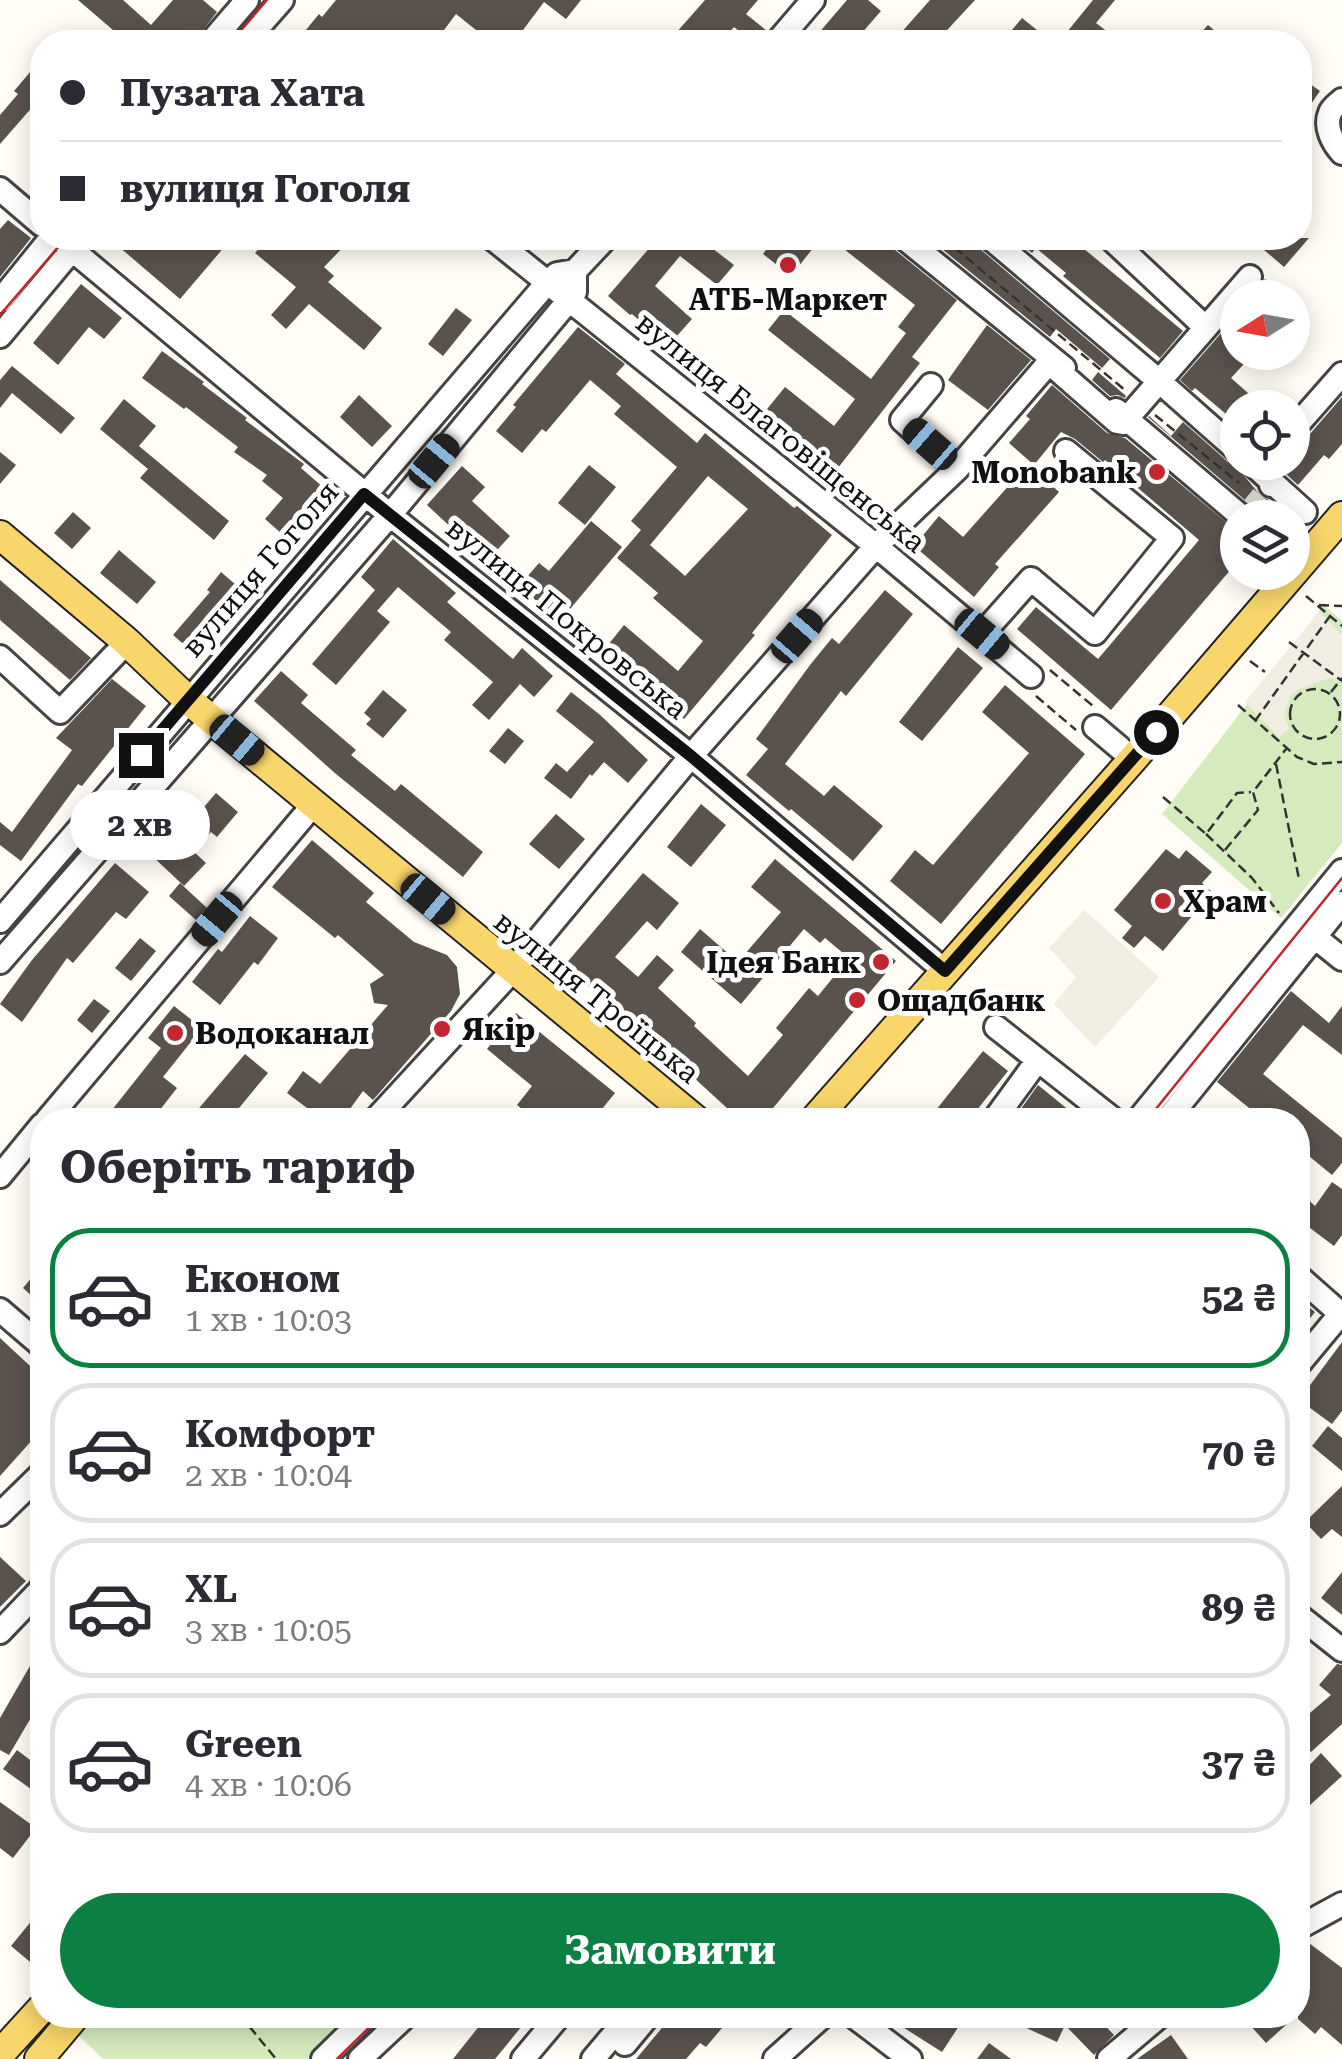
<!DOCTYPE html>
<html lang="uk">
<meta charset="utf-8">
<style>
:root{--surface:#fff;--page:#f7f7f7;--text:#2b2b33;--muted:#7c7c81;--line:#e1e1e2;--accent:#0b8043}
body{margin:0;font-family:"Roboto Serif",serif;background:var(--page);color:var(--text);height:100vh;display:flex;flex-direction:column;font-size:38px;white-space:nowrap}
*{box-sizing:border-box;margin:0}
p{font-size:32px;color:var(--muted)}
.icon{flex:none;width:55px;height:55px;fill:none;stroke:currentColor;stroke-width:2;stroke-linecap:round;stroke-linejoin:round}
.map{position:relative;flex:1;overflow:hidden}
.panel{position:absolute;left:30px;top:1108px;width:1280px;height:920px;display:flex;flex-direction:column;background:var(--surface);border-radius:40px;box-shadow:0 5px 25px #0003}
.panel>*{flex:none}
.hud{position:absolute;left:30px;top:30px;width:1282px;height:220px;border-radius:40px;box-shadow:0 5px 25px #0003;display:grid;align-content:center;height:220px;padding:0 30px;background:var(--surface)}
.needle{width:65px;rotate:259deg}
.buttons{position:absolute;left:1220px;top:280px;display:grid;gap:20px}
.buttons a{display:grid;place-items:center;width:90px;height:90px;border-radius:50%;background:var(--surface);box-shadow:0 5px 25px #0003;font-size:50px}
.end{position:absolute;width:45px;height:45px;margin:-22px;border:12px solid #111;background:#fff;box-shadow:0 0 0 5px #fff}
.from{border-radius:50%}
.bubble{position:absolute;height:70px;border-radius:35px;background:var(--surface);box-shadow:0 5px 25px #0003;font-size:32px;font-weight:700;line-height:70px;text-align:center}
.car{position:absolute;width:30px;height:60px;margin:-30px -15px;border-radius:12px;box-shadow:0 0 8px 2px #0007;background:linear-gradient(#222 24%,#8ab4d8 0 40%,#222 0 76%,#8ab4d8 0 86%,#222 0)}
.hud b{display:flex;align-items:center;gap:35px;height:95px;font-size:38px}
.hud b+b{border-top:2px solid var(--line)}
.hud i{width:25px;height:25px;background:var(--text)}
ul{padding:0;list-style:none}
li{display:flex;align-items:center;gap:30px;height:140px;margin:0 20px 15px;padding:0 10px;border:5px solid var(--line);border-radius:40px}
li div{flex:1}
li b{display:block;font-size:38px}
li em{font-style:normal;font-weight:700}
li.selected{border-color:var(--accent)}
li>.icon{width:90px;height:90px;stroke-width:1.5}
h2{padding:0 30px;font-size:45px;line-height:120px}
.primary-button{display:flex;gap:20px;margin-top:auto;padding:20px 30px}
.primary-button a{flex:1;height:115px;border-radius:60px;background:var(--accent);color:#fff;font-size:40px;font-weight:700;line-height:115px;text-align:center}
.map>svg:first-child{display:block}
.green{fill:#d5ebbd}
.plaza{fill:#f1ede2}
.building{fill:#5a524d;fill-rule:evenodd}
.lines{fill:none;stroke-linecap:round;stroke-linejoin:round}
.minor-tunnel{stroke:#dbdad3;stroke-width:22;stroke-dasharray:22 11;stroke-linecap:butt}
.minor-casing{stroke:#444;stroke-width:28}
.major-casing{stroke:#222;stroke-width:32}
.path{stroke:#333;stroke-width:2.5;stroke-dasharray:10 5;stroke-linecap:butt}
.minor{stroke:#fff;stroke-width:22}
.major{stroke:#f9d66b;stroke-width:28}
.tram{stroke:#c4262e;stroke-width:2.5}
.route{stroke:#111;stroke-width:12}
.poi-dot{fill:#c4262e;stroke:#fff;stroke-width:4}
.labels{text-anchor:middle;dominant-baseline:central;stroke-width:10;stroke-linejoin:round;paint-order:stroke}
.poi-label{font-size:30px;font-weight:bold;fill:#111;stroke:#fff;text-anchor:start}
.street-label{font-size:30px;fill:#111;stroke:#fff}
</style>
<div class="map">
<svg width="1342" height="2059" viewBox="0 0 1342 2059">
<rect width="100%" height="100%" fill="#fffdf5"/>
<path class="green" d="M1324,605L1342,621V843L1281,918L1162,814Z
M94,2015H351L308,2059H103L78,2035Z"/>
<path class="plaza" d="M1319,612L1342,634V681L1329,678L1300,689L1290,696L1284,715L1289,729L1279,737L1245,702Z
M1084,910L1159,977L1095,1047L1054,1004L1076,977L1049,948Z"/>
<path class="building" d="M78,0H123L151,25L173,0H203L217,12L194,42H127Z
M336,0H581L566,19L544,2L514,42H466L476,30L456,14L435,42H296L319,14L322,17Z
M705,0H758L746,14L767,31L758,42H753L734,27L721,42H668Z
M847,0H868L881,11L854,42H811Z
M930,0H975L936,42H907L899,35Z
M1093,0H1115L1096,23L1121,42H1080L1067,32Z
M1022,18L1052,42H1002Z
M1208,25L1228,42H1192Z
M42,58V96L0,144V115L18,94L14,91Z
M1300,77L1320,91L1300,120Z
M8,220L31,238L0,277V229Z
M126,238H232L180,299L118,246Z
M268,238H352L324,267L334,276L328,282L382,328L364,350L309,304L286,329L271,315L296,287L255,253Z
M658,238H699L734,265L717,285L680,256L655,286L692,319L668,346L632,314L630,315L608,296Z
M775,238H821L791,276L763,254Z
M830,238H888L895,250L957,300L912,357L920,363L827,482L755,424L785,387L834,426L855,399L768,330L784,310L871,379L906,333L898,327L915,305Z
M933,238H974L980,249L1110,359L1102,368L1056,329L1050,337L931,240Z
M1022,238H1071L1183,331L1160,358L1063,276L1066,273L1036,248L1032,253L1022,245L1026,240Z
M1250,238H1309L1284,267Z
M1265,279L1286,298H1252Z
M81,284L122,318L104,339L89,327L58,365L33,343Z
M456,308L472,320L443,356L428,344Z
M1238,314V352H1255L1231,378L1265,408H1238V424L1195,388L1192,391L1180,380Z
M987,325L1031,360L988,410L948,380Z
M578,327L625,364L616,374L697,443L705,433L794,508L797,506L832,535L752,633L755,635L684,719L604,650L624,625L678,671L703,641L653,598L658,593L617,558L641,530L631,521L677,467L614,414L621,406L590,380L546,432L542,429L522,453L496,431L516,407L513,405ZM708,476L748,509L685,576L650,545Z
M162,351L204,382L202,384L247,418L245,420L304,464L301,468L332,495L291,542L265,519L283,498L262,481L267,475L234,452L238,447L186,407L184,409L142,378Z
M12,366L75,418L61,434L12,393L0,408V380Z
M1098,372L1126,396L1125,398L1118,395L1110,396L1092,380Z
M1052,385L1107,433L1125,438L1238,532V561L1111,710L1017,629L1036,607L1098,659L1199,540L1105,460L1103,462L1075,439L1061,432L1034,465L1009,443L1030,419L1026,416Z
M359,395L392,426L372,447L340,417Z
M1342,397V444L1329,459L1324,455L1298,485L1273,462H1292V438H1302L1309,435Z
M124,399L156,426L139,446L229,521L214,540L140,478L148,469L100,429Z
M1149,416L1171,436L1183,422L1228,462L1236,466L1261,496L1269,500L1288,517L1258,518L1253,507L1148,417Z
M0,452L16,465L0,484Z
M1028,464L1059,492L995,564L999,567L974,597L914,546L939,516L963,537Z
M589,465L616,487L585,525L558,503Z
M462,466L485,487L472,501L510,536L487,561L427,505Z
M73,512L91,528L72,549L54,533Z
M591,521L622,547L560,621L519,586L539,563L549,571Z
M393,539L456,593L447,602L513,659L522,648L553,676L534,697L520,684L489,720L472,705L493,682L444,640L451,632L398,587L377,611L390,622L336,685L312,664L375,590L361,577Z
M119,550L156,582L137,604L100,573Z
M221,572L243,591L220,618L225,623L196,655L173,635L210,592L207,590Z
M0,580L91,658L70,680L0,620Z
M885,590L913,614L846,696L841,691L785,764L824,796L834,785L883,826L853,861L791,809L789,811L746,775L768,749L756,739L810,665L832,638L839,644Z
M958,647L983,668L922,741L899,722Z
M281,671L308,695L301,703L356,750L351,755L395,791L401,784L483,852L463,877L336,774L254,701Z
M112,679L146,706L82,786L78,784L21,861L0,845V822L12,832L72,750L56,738Z
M1005,685L1085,754L941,924L890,881L915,850L933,865L1029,753L982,712Z
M383,690L407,710L383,738L366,724L371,719L364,713Z
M571,692L599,714L648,760L628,783L604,762L592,776L590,774L571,799L544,778L556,763L567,772L594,742L556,711Z
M508,728L524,741L505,764L489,751Z
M216,793L238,812L217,837L211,832L192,850L206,863L184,886L150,854L178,823L185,829Z
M701,804L726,825L691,867L667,847Z
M556,814L585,839L559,869L529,844Z
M312,840L374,893L366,902L414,942L447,955L457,967L460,994L451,1011L373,1100L363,1091L342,1120H310L315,1114L287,1093L303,1071L320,1084L388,1005L374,1003L370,984L384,975L338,935L335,938L272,887Z
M1166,849L1179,859L1186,850L1212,872L1202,883L1212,892L1163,951L1145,936L1134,948L1122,938L1132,926L1114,910Z
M775,859L896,961L763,1120H740L607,998L605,1001L564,966L643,873L679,903L657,930L647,921L615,957L638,977L657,955L674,970L658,988L696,1023L694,1026L748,1076L783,1035L776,1028L809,988L818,996L849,958L825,938L820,943L804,929L741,1004L681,952L700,929L738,962L781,912L751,887Z
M115,863L149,892L126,919L116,912L73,963L67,958L22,1022L0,1004L32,960Z
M180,883L207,908L196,920L169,896Z
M250,916L278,938L258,965L254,962L220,1005L192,982L218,949L222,952Z
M140,938L156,951L131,981L115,968Z
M1291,991L1329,1023L1342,1006V1055L1303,1025L1263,1074L1342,1138V1163L1332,1175L1298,1147V1120H1264L1217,1082Z
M94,999L110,1011L92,1033L77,1020Z
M174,1006L202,1028L163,1077L177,1088L152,1120H104L161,1048L148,1038Z
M516,1013L615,1093L593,1120H546L535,1111L531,1116L517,1105L532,1086L487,1049Z
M983,1051L1008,1071L969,1120H928Z
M245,1054L268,1073L229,1120H189Z
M1038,1085L1081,1120H1013Z
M1332,1182L1342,1189V1235L1334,1246L1298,1219V1190L1315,1206Z
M42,1265V1305L23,1288Z
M1298,1298L1315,1312L1298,1333Z
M0,1338L42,1377V1429L0,1476Z
M1342,1342V1411L1332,1424L1299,1400Z
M1328,1426L1342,1438V1471L1312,1446Z
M1342,1486V1537L1332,1529L1321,1539L1305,1522Z
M0,1557L26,1581L0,1607Z
M1342,1572V1615L1321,1598Z
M42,1645V1699L9,1755L0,1750V1718Z
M1337,1664L1342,1665V1724L1311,1752L1298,1737V1712L1304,1718L1331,1695L1319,1685Z
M17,1750L42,1769V1797L3,1769Z
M1321,1753L1342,1776L1298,1816V1777Z
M0,1802L36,1828L13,1858L0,1848Z
M42,1908V1957L35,1966L11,1946Z
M1309,1943L1342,1968V2045L1321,2027L1315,2034L1298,2019V1949Z
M488,2015H531L495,2059H453Z
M682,2015H733L706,2047L700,2043L686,2059H636L671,2017L676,2022Z
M908,2015H941L959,2026L942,2052L901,2026Z
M1027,2015H1095L1114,2035L1094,2055L1065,2025L1057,2042L1022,2026Z
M1241,2015H1297L1266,2043Z
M1171,2035L1188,2059H1137Z
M989,2043L1011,2059H977Z"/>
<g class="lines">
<path class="minor-tunnel" d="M1248,513L1271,485"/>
<defs>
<path id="minor" d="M211,42L247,0
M245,42L282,0
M777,42L813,0
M1342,100C1338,104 1332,107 1330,113C1324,127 1333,143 1342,153
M0,189L42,225
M58,238L390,515L691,756L945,971
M492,238L876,546L1031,676
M904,238L1064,368
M990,238L1159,381L1238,451
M1110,238L1205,327
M0,301L51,238
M0,336L81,239
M931,385L902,420L957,469
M1116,410L1243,518
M1298,424L1342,374
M1250,462L1273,483L1271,485
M1273,483L1305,512
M982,634L1031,579L1095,633L1172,538L1066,451
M0,657L60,712L127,642
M1095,727L1133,759
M0,921L547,283L557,274L575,271L606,238
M1306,930L1342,959
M0,962L390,515L569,300L575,292V271
M996,1027L1114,1120
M47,1120L314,804
M375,1120L513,970L691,756L876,546L957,469L1046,366L1054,367L1117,422L1123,423L1250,277
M994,1120L1037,1061
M1138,1120L1342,871
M1167,1120L1342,903
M0,1176L42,1125
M1298,1276L1342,1315
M0,1310L42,1346
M1298,1365L1342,1312
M0,1514L42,1473
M1298,1615L1342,1650
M0,1632L42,1588
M1298,1928L1342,1904
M852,2015L910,2059
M323,2059L368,2015
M360,2059L407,2015
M523,2059L560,2015
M593,2059L615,2033L625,2044L649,2015
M775,2059L824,2015
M1109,2059L1161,2015"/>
<path id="major" d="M0,535L127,642L188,700L696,1120
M814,1120L1133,759L1342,516
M0,2054L42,2008
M39,2059L76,2015"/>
</defs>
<use href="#minor" class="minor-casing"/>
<use href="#major" class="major-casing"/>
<path class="path" d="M943,238L1126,391
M1155,415L1239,483
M1306,596L1342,626
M1319,605L1342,606
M1289,642L1342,681
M1250,661L1265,672
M1050,670L1093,706
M1290 714a25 25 0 1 1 50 0a25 25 0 1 1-50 0Z
M1331,692L1342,678
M1036,696L1076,730
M1238,705L1297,757L1314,764L1342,762
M1255,721L1330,616
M1276,764L1299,879
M1163,797L1206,834L1237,793L1251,792
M1206,834L1252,878L1279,913
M1225,850L1258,810L1253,792L1286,749
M240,2015L276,2059"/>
<use href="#minor" class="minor"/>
<use href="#major" class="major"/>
<path class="tram" d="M231,42L267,0
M0,315L66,238
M1147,1120L1342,878
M337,2059L382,2015"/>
</g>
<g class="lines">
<path class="route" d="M141,755L364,494L691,756L945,971L1156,732"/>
</g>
<g class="poi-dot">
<circle cx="788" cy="265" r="10"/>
<circle cx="1157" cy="472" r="10"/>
<circle cx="1163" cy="901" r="10"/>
<circle cx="881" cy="962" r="10"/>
<circle cx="857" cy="1000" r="10"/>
<circle cx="442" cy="1029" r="10"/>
<circle cx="175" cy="1033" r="10"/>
</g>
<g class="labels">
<g class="poi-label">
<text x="788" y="299" text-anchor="middle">АТБ-Маркет</text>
<text x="1137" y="472" text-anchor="end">Monobank</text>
<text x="1183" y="901">Храм</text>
<text x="861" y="962" text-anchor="end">Ідея Банк</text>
<text x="877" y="1000">Ощадбанк</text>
<text x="462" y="1029">Якір</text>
<text x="195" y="1033">Водоканал</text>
</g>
<g class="street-label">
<text transform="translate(781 432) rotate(39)">вулиця Благовіщенська</text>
<text transform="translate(260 569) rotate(-49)">вулиця Гоголя</text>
<text transform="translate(567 618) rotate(39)">вулиця Покровська</text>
<text transform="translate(597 997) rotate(39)">вулиця Троїцька</text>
</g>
</g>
</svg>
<div class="buttons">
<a><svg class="needle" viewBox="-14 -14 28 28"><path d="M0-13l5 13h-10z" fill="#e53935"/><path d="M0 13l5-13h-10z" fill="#7c7c81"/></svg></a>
<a><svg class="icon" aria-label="locate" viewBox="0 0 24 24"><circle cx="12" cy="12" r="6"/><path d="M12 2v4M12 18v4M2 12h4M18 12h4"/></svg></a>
<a><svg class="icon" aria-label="layers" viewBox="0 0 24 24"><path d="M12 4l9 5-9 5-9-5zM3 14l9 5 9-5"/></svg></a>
</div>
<i class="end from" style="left:1156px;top:732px"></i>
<i class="end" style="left:141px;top:755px"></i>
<div class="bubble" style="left:70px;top:790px;width:140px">2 хв</div>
<i class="car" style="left:930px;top:444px;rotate:311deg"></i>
<i class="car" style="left:434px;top:461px;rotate:40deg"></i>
<i class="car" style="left:982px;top:634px;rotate:130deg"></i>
<i class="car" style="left:797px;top:636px;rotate:41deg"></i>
<i class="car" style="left:237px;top:740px;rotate:130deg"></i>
<i class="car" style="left:428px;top:899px;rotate:130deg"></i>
<i class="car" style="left:217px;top:919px;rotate:220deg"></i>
<div class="hud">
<b><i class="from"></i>Пузата Хата</b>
<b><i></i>вулиця Гоголя</b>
</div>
<section class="panel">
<h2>Оберіть тариф</h2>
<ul>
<li class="selected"><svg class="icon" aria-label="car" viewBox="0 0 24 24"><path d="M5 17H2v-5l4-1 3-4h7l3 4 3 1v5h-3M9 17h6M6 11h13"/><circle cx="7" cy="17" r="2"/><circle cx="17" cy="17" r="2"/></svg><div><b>Економ</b><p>1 хв · 10:03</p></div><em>52 ₴</em></li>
<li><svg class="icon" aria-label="car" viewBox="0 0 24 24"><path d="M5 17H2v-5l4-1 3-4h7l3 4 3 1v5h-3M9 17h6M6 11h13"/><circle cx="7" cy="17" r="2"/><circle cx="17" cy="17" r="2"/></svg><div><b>Комфорт</b><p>2 хв · 10:04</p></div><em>70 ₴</em></li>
<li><svg class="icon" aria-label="car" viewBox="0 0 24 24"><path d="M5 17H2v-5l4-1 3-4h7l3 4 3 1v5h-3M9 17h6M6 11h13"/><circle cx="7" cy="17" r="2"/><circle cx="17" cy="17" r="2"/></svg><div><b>XL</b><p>3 хв · 10:05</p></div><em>89 ₴</em></li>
<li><svg class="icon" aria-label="car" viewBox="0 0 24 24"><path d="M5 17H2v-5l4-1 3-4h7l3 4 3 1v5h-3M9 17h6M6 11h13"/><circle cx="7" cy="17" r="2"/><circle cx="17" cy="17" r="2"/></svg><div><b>Green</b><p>4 хв · 10:06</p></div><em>37 ₴</em></li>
</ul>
<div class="primary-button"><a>Замовити</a></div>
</section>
</div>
